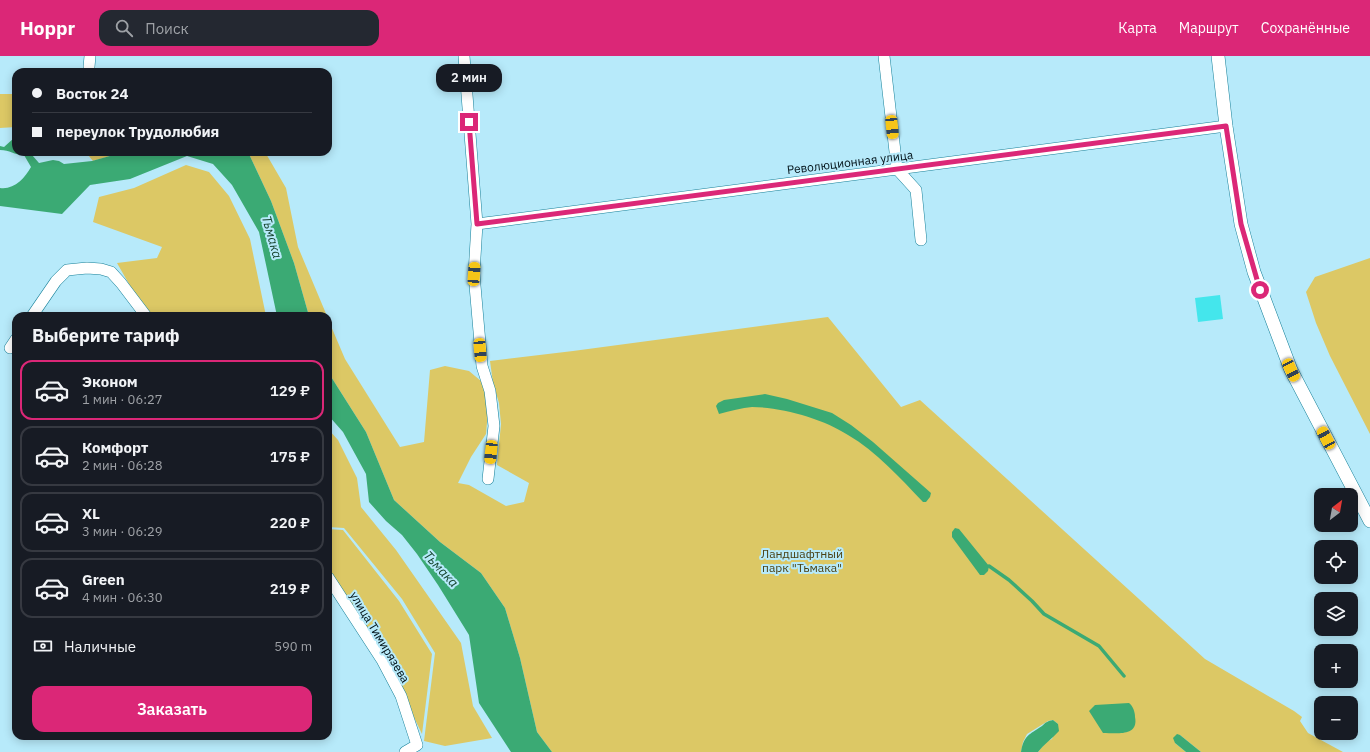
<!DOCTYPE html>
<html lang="ru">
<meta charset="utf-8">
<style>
:root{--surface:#171b24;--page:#242831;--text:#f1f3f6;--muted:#9ea1a6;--line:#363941;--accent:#db2777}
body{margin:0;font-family:"IBM Plex Sans",sans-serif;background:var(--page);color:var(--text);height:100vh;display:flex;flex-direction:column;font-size:15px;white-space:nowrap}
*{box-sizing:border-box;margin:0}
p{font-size:13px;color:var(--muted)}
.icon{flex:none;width:22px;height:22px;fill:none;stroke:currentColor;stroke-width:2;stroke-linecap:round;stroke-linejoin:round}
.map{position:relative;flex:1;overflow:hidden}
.details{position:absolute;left:12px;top:256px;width:320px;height:428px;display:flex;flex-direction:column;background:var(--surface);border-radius:12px;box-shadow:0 2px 10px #0003}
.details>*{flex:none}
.hud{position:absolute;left:12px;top:12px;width:320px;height:88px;border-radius:12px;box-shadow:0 2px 10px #0003;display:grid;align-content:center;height:88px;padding:0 20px;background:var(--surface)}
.needle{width:26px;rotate:31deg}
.fabs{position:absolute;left:1314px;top:432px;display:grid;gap:8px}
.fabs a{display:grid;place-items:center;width:44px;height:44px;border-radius:8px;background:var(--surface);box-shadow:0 2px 10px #0003;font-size:20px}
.end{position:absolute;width:18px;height:18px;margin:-9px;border:5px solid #db2777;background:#fff;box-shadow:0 0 0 2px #fff}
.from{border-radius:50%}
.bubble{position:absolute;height:28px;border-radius:12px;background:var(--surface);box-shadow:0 2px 10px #0003;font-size:13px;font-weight:600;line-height:28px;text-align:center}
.car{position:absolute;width:12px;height:24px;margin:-12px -6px;border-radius:5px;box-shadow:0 0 3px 1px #0007;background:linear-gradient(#f5c518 24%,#345 0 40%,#f5c518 0 76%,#345 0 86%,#f5c518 0)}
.hud b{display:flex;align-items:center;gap:14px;height:38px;font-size:15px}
.hud b+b{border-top:1px solid var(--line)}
.hud i{width:10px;height:10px;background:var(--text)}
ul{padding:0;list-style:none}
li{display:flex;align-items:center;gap:12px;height:60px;margin:0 8px 6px;padding:0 12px;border:2px solid var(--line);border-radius:12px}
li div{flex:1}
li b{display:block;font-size:15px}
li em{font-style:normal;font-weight:600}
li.current{border-color:var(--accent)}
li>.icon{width:36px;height:36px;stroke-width:1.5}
h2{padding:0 20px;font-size:18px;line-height:48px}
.pay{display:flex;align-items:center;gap:10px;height:44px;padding:0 20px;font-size:15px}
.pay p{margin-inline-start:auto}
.action{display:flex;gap:8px;margin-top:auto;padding:8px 20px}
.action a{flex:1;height:46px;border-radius:12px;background:var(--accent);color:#fff;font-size:16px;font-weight:600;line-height:46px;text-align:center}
header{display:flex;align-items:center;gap:24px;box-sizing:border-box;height:56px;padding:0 20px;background:var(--accent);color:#fff}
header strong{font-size:19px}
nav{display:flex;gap:22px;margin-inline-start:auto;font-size:14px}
.search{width:280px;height:36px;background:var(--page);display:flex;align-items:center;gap:10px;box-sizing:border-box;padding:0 14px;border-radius:12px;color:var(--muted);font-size:15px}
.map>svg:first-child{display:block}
.green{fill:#dcc865}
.water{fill:#3baa74}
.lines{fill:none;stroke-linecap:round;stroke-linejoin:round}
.stream{stroke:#3baa74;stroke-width:3.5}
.building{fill:#44e6ec}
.minor-casing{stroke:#168099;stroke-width:12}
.tertiary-casing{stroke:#168099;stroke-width:14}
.minor{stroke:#fff;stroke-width:11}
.tertiary{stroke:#fff;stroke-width:13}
.route{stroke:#db2777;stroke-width:5}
.labels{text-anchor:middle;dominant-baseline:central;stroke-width:4;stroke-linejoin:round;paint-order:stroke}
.street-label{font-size:12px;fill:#011117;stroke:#b7eafa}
.park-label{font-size:12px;fill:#4a4114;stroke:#b7eafa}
.water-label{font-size:13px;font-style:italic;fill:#15422c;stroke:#b7eafa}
</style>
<header>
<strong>Hoppr</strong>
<div class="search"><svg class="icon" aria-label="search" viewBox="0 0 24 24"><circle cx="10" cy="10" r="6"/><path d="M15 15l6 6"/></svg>Поиск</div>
<nav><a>Карта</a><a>Маршрут</a><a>Сохранённые</a></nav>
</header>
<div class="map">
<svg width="1370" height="696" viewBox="0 0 1370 696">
<rect width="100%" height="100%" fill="#b7eafa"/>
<path class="green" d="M0,38H16V71L0,72Z
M88,96H124L93,105L88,99Z
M248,96H265L286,132L298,191L327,260H309L294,207L271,145Z
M186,109L209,116L229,140L250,183L266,260H150L137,242L117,207L157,202L162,191L93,166L99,141L134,132Z
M1370,202V378L1330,300L1316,267L1306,236L1315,221Z
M828,261L901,351L920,344L1205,603L1294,655L1302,661L1300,665L1308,677L1343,696H1201L1180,679L1175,687L1186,696H1038L1046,686L1052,683L1058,668L1053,664L1048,665L1027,678L1023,686L1021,696H552L537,676L520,602L505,552L481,517L440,486L394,444L366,376L328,316V263L345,303L400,391L424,386L430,314L445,310L469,315L481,325L486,338L488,355L486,378L471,401L458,427L469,429L506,450L524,446L529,427L497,409L501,368L499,347L493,327L490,305L573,295Z
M328,373L338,384L357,422L361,451L396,494L461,587L473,650L492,682L445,690L424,685L435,597L402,543L344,472L328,471Z
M328,473L343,474L399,545L432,598L422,678L388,608L361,563L328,515Z"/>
<path class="water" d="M14,82H16V96H38L32,99L39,107L53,104L59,105L64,108L92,105L124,96H248L271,145L294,207L309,260H277L259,176L232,129L213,108L187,100L130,123L90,129L62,158L0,150V132C14,134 25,122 31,111L24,99C14,99 10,94 0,94V90L4,91Z
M328,316L366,376L394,444L440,486L481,517L505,552L520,602L537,676L552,696H511L479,647L469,579L438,529L417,498L402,479L386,465L369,446L366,418L343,376L328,359Z
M765,338L787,343L832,357L851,369L873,386L931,437L930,441L926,446H923C901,423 876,395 848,379C824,363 782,351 752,351C742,352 730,355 719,358L716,350L718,347L724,344Z
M955,472L959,473L989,510L988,515L984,519H980L952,481V476Z
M1129,647C1133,650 1135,656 1135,661C1139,681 1116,677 1103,677L1089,655L1095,649Z
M1053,664L1058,668L1059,675C1052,683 1044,688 1038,696H1021C1024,679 1029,679 1042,670C1046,666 1048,665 1053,664Z
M1177,678L1180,679L1201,696H1186L1175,687L1173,682Z"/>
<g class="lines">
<path class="stream" d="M989,510L1009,524L1032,545L1044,558L1099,590L1124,620"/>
</g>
<path class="building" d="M1220,239L1223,263L1198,266L1195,242Z"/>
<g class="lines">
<defs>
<path id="minor" d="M464,0L477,168L474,218L482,310L490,335L494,370L488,423
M884,0L897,113L916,134L921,184
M89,11L90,0
M477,168L1226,70
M32,260L56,225L67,214L87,212L101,213L111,216L121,227L146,260
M10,292L16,283
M328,521L382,604L401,640L417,689L405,696"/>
<path id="tertiary" d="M1218,0L1226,70L1241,168L1254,216L1291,314L1370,465"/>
</defs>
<use href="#minor" class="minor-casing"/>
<use href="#tertiary" class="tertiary-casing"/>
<use href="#minor" class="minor"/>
<use href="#tertiary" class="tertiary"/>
</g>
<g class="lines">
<path class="route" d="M469,66L477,168L1226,70L1241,168L1260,234"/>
</g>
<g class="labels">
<g class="street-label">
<text transform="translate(850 106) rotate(-7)">Революционная улица</text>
<text transform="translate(380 581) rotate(59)">улица Тимирязева</text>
</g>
<g class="park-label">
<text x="802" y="497">Ландшафтный<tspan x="802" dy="14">парк "Тьмака"</tspan></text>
</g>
<g class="water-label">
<text transform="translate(272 181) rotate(74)">Тьмака</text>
<text transform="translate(441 513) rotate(47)">Тьмака</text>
</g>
</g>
</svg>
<div class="fabs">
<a><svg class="needle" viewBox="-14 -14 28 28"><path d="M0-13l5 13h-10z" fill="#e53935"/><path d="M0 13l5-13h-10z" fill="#9ea1a6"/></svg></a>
<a><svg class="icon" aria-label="locate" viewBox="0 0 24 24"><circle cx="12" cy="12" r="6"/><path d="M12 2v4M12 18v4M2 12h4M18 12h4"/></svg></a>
<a><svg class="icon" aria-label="layers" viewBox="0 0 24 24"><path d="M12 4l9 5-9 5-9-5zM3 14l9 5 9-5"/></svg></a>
<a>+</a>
<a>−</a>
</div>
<i class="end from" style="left:1260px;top:234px"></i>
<i class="end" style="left:469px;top:66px"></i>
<div class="bubble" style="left:436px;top:8px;width:66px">2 мин</div>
<i class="car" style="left:892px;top:71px;rotate:174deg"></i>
<i class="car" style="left:474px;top:218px;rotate:4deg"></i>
<i class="car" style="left:480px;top:294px;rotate:175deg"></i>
<i class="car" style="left:1291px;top:314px;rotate:154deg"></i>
<i class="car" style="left:1326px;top:382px;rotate:332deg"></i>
<i class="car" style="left:491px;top:396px;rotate:186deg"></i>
<div class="hud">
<b><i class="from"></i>Восток 24</b>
<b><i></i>переулок Трудолюбия</b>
</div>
<section class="details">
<h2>Выберите тариф</h2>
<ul>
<li class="current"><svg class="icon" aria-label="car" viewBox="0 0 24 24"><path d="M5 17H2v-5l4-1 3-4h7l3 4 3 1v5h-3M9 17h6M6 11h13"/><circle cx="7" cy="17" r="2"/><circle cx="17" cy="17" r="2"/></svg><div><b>Эконом</b><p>1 мин · 06:27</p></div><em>129 ₽</em></li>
<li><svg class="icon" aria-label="car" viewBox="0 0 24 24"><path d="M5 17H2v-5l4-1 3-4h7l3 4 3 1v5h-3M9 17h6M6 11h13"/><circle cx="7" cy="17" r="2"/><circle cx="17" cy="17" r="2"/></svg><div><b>Комфорт</b><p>2 мин · 06:28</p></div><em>175 ₽</em></li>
<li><svg class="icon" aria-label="car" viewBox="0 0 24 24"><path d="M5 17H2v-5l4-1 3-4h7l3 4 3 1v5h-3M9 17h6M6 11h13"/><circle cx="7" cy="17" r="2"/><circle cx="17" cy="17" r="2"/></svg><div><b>XL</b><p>3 мин · 06:29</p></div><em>220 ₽</em></li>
<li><svg class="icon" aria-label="car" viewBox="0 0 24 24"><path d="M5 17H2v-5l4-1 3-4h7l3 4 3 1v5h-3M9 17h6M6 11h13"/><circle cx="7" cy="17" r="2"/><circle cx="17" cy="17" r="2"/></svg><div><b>Green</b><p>4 мин · 06:30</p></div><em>219 ₽</em></li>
</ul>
<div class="pay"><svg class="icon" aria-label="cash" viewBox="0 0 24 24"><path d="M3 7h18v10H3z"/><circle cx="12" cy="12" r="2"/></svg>Наличные<p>590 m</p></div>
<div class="action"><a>Заказать</a></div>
</section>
</div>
